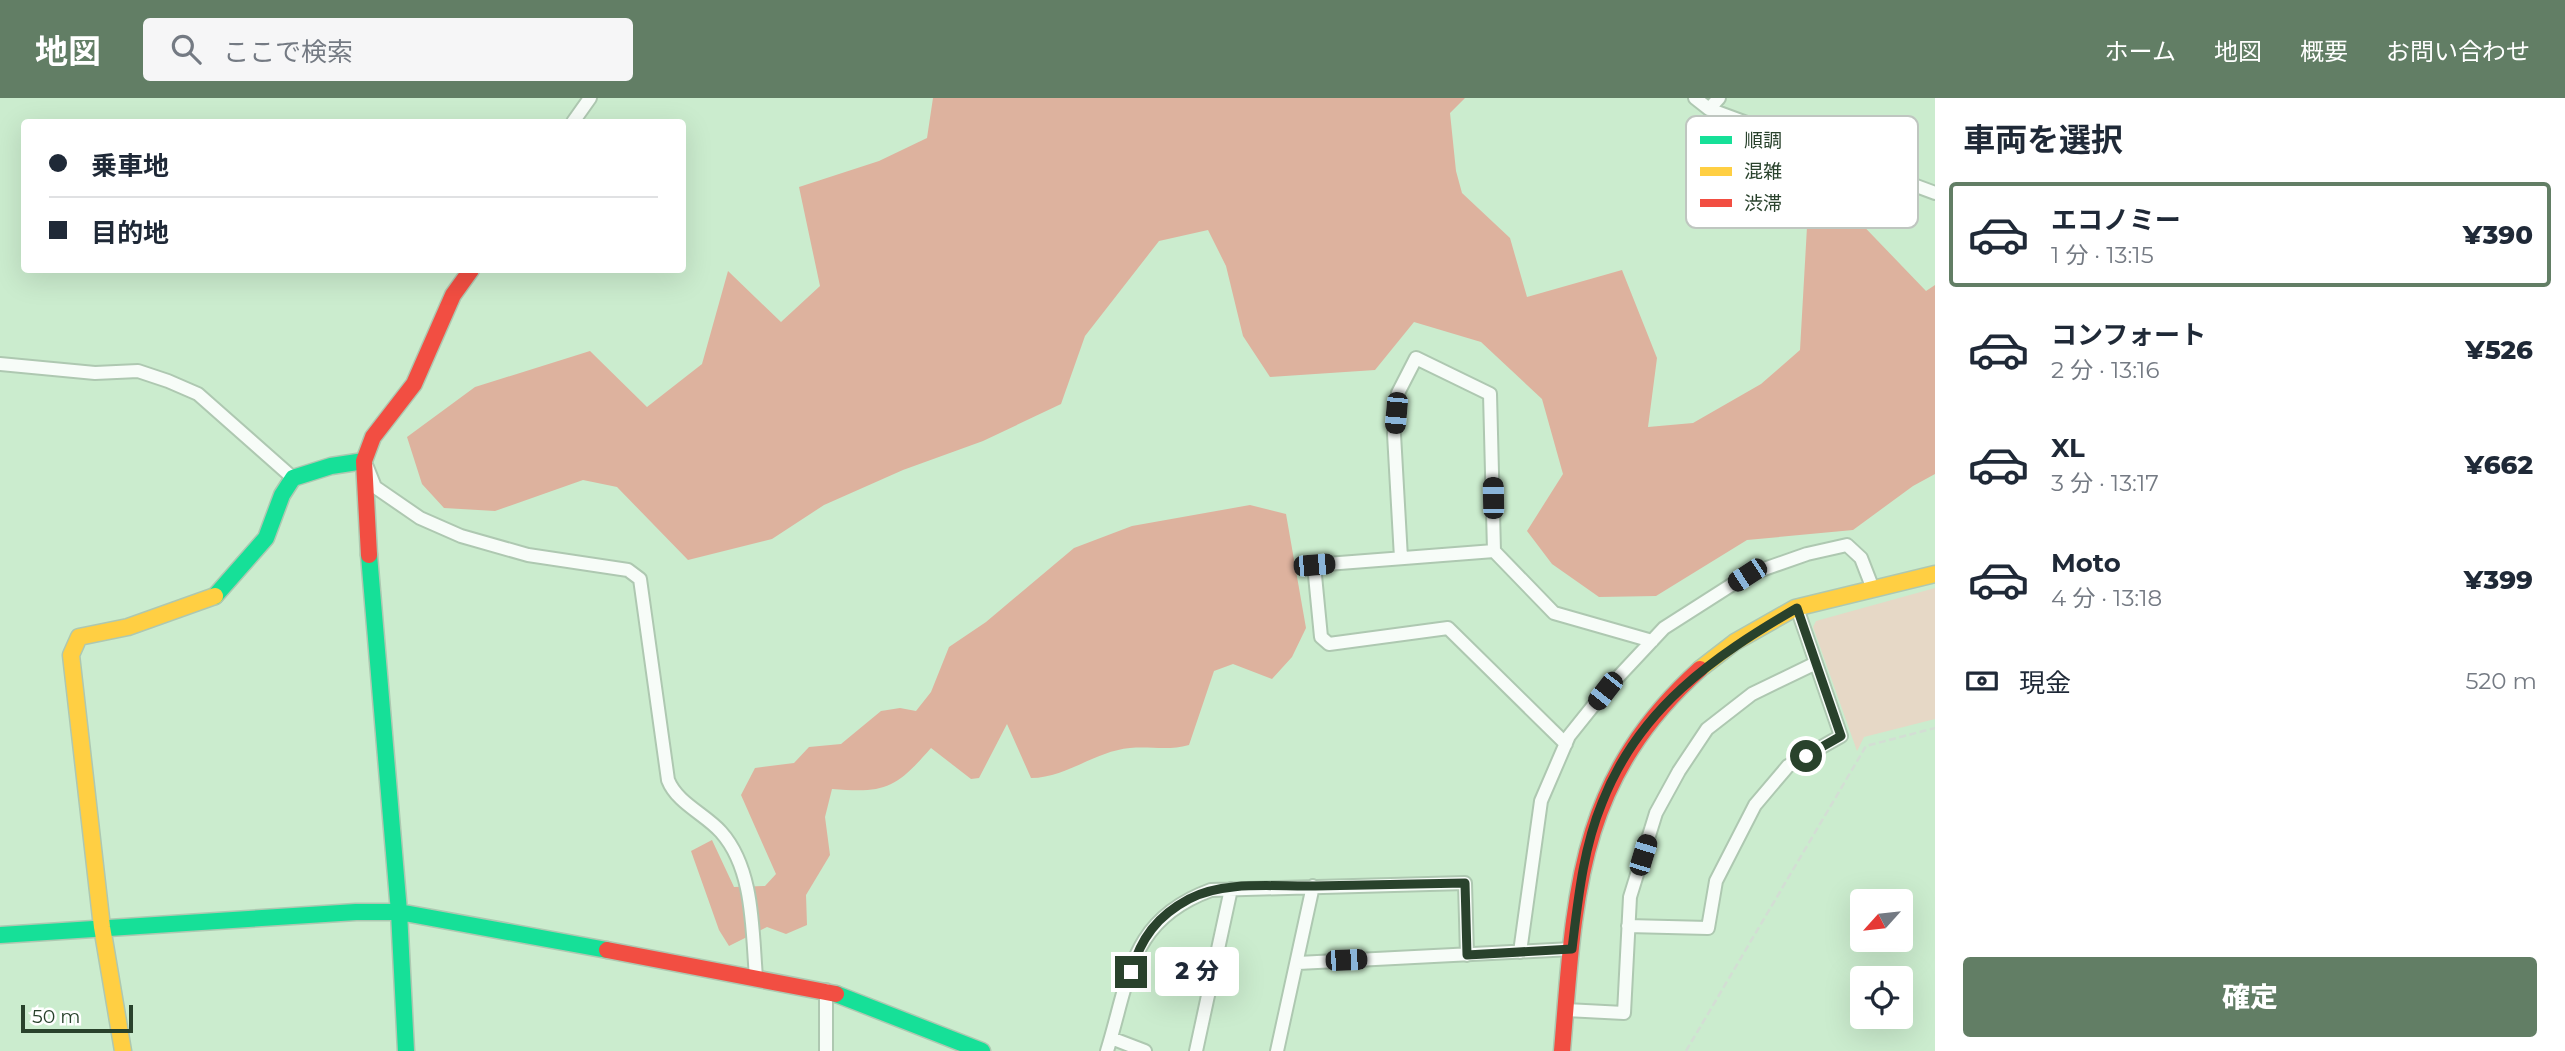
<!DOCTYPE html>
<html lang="ja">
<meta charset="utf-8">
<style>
:root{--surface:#fff;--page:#f6f6f7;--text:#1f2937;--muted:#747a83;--line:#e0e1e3;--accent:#627e65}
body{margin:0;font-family:Montserrat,"Noto Sans JP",sans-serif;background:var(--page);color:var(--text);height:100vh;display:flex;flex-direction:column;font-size:26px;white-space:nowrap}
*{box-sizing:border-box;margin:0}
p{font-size:23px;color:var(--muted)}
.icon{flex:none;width:38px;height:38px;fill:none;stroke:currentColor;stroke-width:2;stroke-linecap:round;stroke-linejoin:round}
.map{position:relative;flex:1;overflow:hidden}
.sheet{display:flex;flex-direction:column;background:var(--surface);width:630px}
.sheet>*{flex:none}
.hud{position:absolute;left:21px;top:21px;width:665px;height:154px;border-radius:7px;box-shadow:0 7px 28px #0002;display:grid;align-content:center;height:154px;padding:0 28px;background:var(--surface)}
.needle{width:46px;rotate:243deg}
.fabs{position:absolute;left:1850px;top:791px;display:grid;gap:14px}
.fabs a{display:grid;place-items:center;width:63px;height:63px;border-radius:7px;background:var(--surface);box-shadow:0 7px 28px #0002;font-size:35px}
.scale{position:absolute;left:21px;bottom:18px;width:112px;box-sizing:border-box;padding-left:7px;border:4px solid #29422c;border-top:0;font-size:19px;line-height:24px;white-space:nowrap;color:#29422c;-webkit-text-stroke:5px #fff;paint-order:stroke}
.end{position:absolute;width:32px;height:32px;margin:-16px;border:9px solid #29422c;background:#fff;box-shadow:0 0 0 4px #fff}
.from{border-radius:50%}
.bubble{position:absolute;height:49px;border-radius:7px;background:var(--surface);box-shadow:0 7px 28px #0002;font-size:23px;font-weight:800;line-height:49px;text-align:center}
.car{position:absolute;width:21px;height:42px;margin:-21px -10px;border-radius:9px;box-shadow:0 0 5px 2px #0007;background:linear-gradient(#222 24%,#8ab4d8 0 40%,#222 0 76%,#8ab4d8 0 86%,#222 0)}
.hud b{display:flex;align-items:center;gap:24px;height:66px;font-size:26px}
.hud b+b{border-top:2px solid var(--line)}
.hud i{width:18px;height:18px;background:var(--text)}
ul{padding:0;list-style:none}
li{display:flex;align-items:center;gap:21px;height:105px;margin:0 14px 10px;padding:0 14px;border:4px solid transparent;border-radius:7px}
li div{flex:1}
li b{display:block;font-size:26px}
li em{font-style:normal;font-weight:800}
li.on{border-color:var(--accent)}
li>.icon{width:63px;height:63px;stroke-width:1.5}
h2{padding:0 28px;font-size:32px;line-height:84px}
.pay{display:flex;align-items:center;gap:18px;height:77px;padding:0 28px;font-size:26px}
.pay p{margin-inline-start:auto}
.button{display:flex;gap:14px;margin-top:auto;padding:14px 28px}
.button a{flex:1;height:80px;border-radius:7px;background:var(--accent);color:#fff;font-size:28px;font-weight:800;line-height:80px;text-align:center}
header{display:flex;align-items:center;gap:42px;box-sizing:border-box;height:98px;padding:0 35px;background:var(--accent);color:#fff}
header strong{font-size:33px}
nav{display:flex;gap:38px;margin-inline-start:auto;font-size:24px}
.search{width:490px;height:63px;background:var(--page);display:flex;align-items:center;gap:18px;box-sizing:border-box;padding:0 24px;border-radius:7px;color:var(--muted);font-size:26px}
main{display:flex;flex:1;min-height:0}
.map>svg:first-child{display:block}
.green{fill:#e6d8c6}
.forest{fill:#ddb29e}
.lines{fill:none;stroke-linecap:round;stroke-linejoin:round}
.street-casing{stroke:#aec8b1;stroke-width:16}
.fast-casing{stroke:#aec8b1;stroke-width:19}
.slow-casing{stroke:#aec8b1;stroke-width:19}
.jam-casing{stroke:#aec8b1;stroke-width:19}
.path{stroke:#d3ded4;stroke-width:2.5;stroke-dasharray:7 3.5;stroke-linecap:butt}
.street{stroke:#f7fcf8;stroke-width:12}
.fast{stroke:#16e098;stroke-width:16}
.slow{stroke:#ffcf43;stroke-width:16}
.jam{stroke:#f24e42;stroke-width:16}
.route{stroke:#29422c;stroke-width:9}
.key{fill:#fff;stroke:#bfc6c0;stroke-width:2}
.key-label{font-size:19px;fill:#29422c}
</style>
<header>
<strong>地図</strong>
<div class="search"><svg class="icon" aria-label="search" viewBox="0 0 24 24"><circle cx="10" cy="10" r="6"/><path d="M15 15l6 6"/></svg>ここで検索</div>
<nav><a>ホーム</a><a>地図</a><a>概要</a><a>お問い合わせ</a></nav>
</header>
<main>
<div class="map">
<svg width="1935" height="953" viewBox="0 0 1935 953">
<rect width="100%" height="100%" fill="#cbecce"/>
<path class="green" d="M1935,490V621L1864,639L1857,653L1813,529L1816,523Z"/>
<path class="forest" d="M933,0H1465L1450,15L1456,73L1462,95L1510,140L1527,199L1622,172L1657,260L1648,329L1693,325L1761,286L1800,252L1807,129L1851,115L1926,193L1935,187V376L1913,388L1853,432L1747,442L1656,498L1599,499L1552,466L1527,433L1563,376L1542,301L1481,244L1414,224L1375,272L1270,279L1243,238L1226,168L1208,132L1159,143L1085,238L1061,306L983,343L903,372L824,407L772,441L688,462L617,389L583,382L495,413L444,410L422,386L407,339L475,289L590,253L647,309L702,266L728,173L781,224L820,188L799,89L879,63L927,40Z
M1250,407L1286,416L1306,530L1292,559L1272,581L1233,566L1214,573L1189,647C1168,653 1151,648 1130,650C1095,653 1066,680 1031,680L1007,626L979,680L971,681L931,650C895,691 886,695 832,691L825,719L830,757L806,797L807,827L786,836L767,829L729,848L719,832L691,753L712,742L734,789L765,788L776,776L741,697L755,670L794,665L809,649L841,646L881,613L900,610L916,613L931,594L949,549L986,524L1074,450L1132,428Z"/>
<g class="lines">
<defs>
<path id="street" d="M1695,0L1709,11L1935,95
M1709,11L1719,0
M573,24L590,0
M0,266L95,275L138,273L168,283L198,296L293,380
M367,369L375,389L420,420L461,438L528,457L628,472L640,481L668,682C677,705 705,716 721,734C754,771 752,832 756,879
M1401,460L1394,336L1398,295L1416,260L1490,296L1494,453
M1566,646L1448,530L1329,546L1321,539L1314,467L1494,453L1554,515L1652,543
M1628,828L1708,830L1716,783L1755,707L1788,668L1841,638L1797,510
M1520,854L1541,703L1569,638L1605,593L1664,530L1747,477L1807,456L1847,447L1861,460L1873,491
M1298,865L1572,851
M826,892V953
M1566,912L1624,915L1630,799L1656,715L1679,673L1707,631L1752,596L1816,565
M1111,940L1145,953
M1107,953C1130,879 1129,822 1211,792L1465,785L1467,857
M1196,953L1231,791
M1277,953L1313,788"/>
<path id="fast" d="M369,457L399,814L406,953
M215,498L266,440L282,397L293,380L331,368L364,363
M0,837L356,814H399L607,852
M836,896L982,953"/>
<path id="slow" d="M1700,571L1735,544L1795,510L1935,476
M123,953L102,829L71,557L79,539L128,529L215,498"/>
<path id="jam" d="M369,457L364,363L373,339L414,286L453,197L471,172
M607,852L836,896
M1562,953C1575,797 1576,683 1700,571"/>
</defs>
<use href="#street" class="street-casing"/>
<use href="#fast" class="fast-casing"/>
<use href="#slow" class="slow-casing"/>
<use href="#jam" class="jam-casing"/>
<path class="path" d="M1686,953L1866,648L1935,630"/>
<use href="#street" class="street"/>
<use href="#fast" class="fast"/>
<use href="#slow" class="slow"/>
<use href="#jam" class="jam"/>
</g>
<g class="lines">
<path class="route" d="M1131,874C1141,840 1157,818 1189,801C1224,782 1276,789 1315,788C1365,787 1415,786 1465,785L1467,857L1572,851C1578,802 1583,751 1602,705C1639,610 1713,559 1797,510L1841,638L1806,658"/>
</g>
<rect x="1686" y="18" width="232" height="112" rx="10" class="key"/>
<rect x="1700" y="38" width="32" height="8" fill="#16e098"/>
<rect x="1700" y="69" width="32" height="9" fill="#ffcf43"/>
<rect x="1700" y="101" width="32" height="8" fill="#f24e42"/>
<g class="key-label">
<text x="1744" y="49">順調</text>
<text x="1744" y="80">混雑</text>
<text x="1744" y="112">渋滞</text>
</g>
</svg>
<div class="fabs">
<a><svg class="needle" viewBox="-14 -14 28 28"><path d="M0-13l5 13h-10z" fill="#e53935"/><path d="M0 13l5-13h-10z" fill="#747a83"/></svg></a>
<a><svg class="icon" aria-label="locate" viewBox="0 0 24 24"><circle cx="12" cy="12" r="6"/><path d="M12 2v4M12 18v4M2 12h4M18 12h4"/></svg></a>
</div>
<div class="scale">50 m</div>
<i class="end from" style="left:1806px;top:658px"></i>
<i class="end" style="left:1131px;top:874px"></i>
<div class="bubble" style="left:1155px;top:849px;width:84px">2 分</div>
<i class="car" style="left:1396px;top:315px;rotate:185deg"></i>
<i class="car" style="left:1493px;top:400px;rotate:359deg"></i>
<i class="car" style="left:1314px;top:467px;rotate:85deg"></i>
<i class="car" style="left:1747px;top:477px;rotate:237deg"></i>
<i class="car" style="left:1605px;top:593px;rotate:218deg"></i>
<i class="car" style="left:1643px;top:757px;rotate:17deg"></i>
<i class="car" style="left:1346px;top:862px;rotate:88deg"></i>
<div class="hud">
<b><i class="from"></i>乗車地</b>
<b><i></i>目的地</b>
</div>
</div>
<section class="sheet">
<h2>車両を選択</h2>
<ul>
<li class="on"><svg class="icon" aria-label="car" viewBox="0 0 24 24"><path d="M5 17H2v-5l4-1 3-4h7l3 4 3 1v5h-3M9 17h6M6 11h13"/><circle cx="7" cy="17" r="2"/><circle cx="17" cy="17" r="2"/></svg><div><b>エコノミー</b><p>1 分 · 13:15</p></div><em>¥390</em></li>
<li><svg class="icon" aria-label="car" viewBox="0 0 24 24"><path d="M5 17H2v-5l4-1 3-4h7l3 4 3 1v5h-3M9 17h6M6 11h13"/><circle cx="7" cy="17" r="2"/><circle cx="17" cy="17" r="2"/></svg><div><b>コンフォート</b><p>2 分 · 13:16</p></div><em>¥526</em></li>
<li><svg class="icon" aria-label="car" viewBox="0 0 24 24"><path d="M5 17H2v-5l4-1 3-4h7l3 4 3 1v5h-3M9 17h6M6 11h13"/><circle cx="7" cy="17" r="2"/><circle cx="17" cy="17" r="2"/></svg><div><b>XL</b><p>3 分 · 13:17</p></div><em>¥662</em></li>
<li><svg class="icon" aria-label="car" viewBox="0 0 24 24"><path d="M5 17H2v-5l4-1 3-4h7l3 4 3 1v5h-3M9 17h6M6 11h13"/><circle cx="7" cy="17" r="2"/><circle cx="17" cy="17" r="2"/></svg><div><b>Moto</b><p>4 分 · 13:18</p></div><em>¥399</em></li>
</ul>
<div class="pay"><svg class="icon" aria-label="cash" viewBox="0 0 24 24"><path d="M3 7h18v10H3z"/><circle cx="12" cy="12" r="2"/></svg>現金<p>520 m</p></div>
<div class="button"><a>確定</a></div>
</section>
</main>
